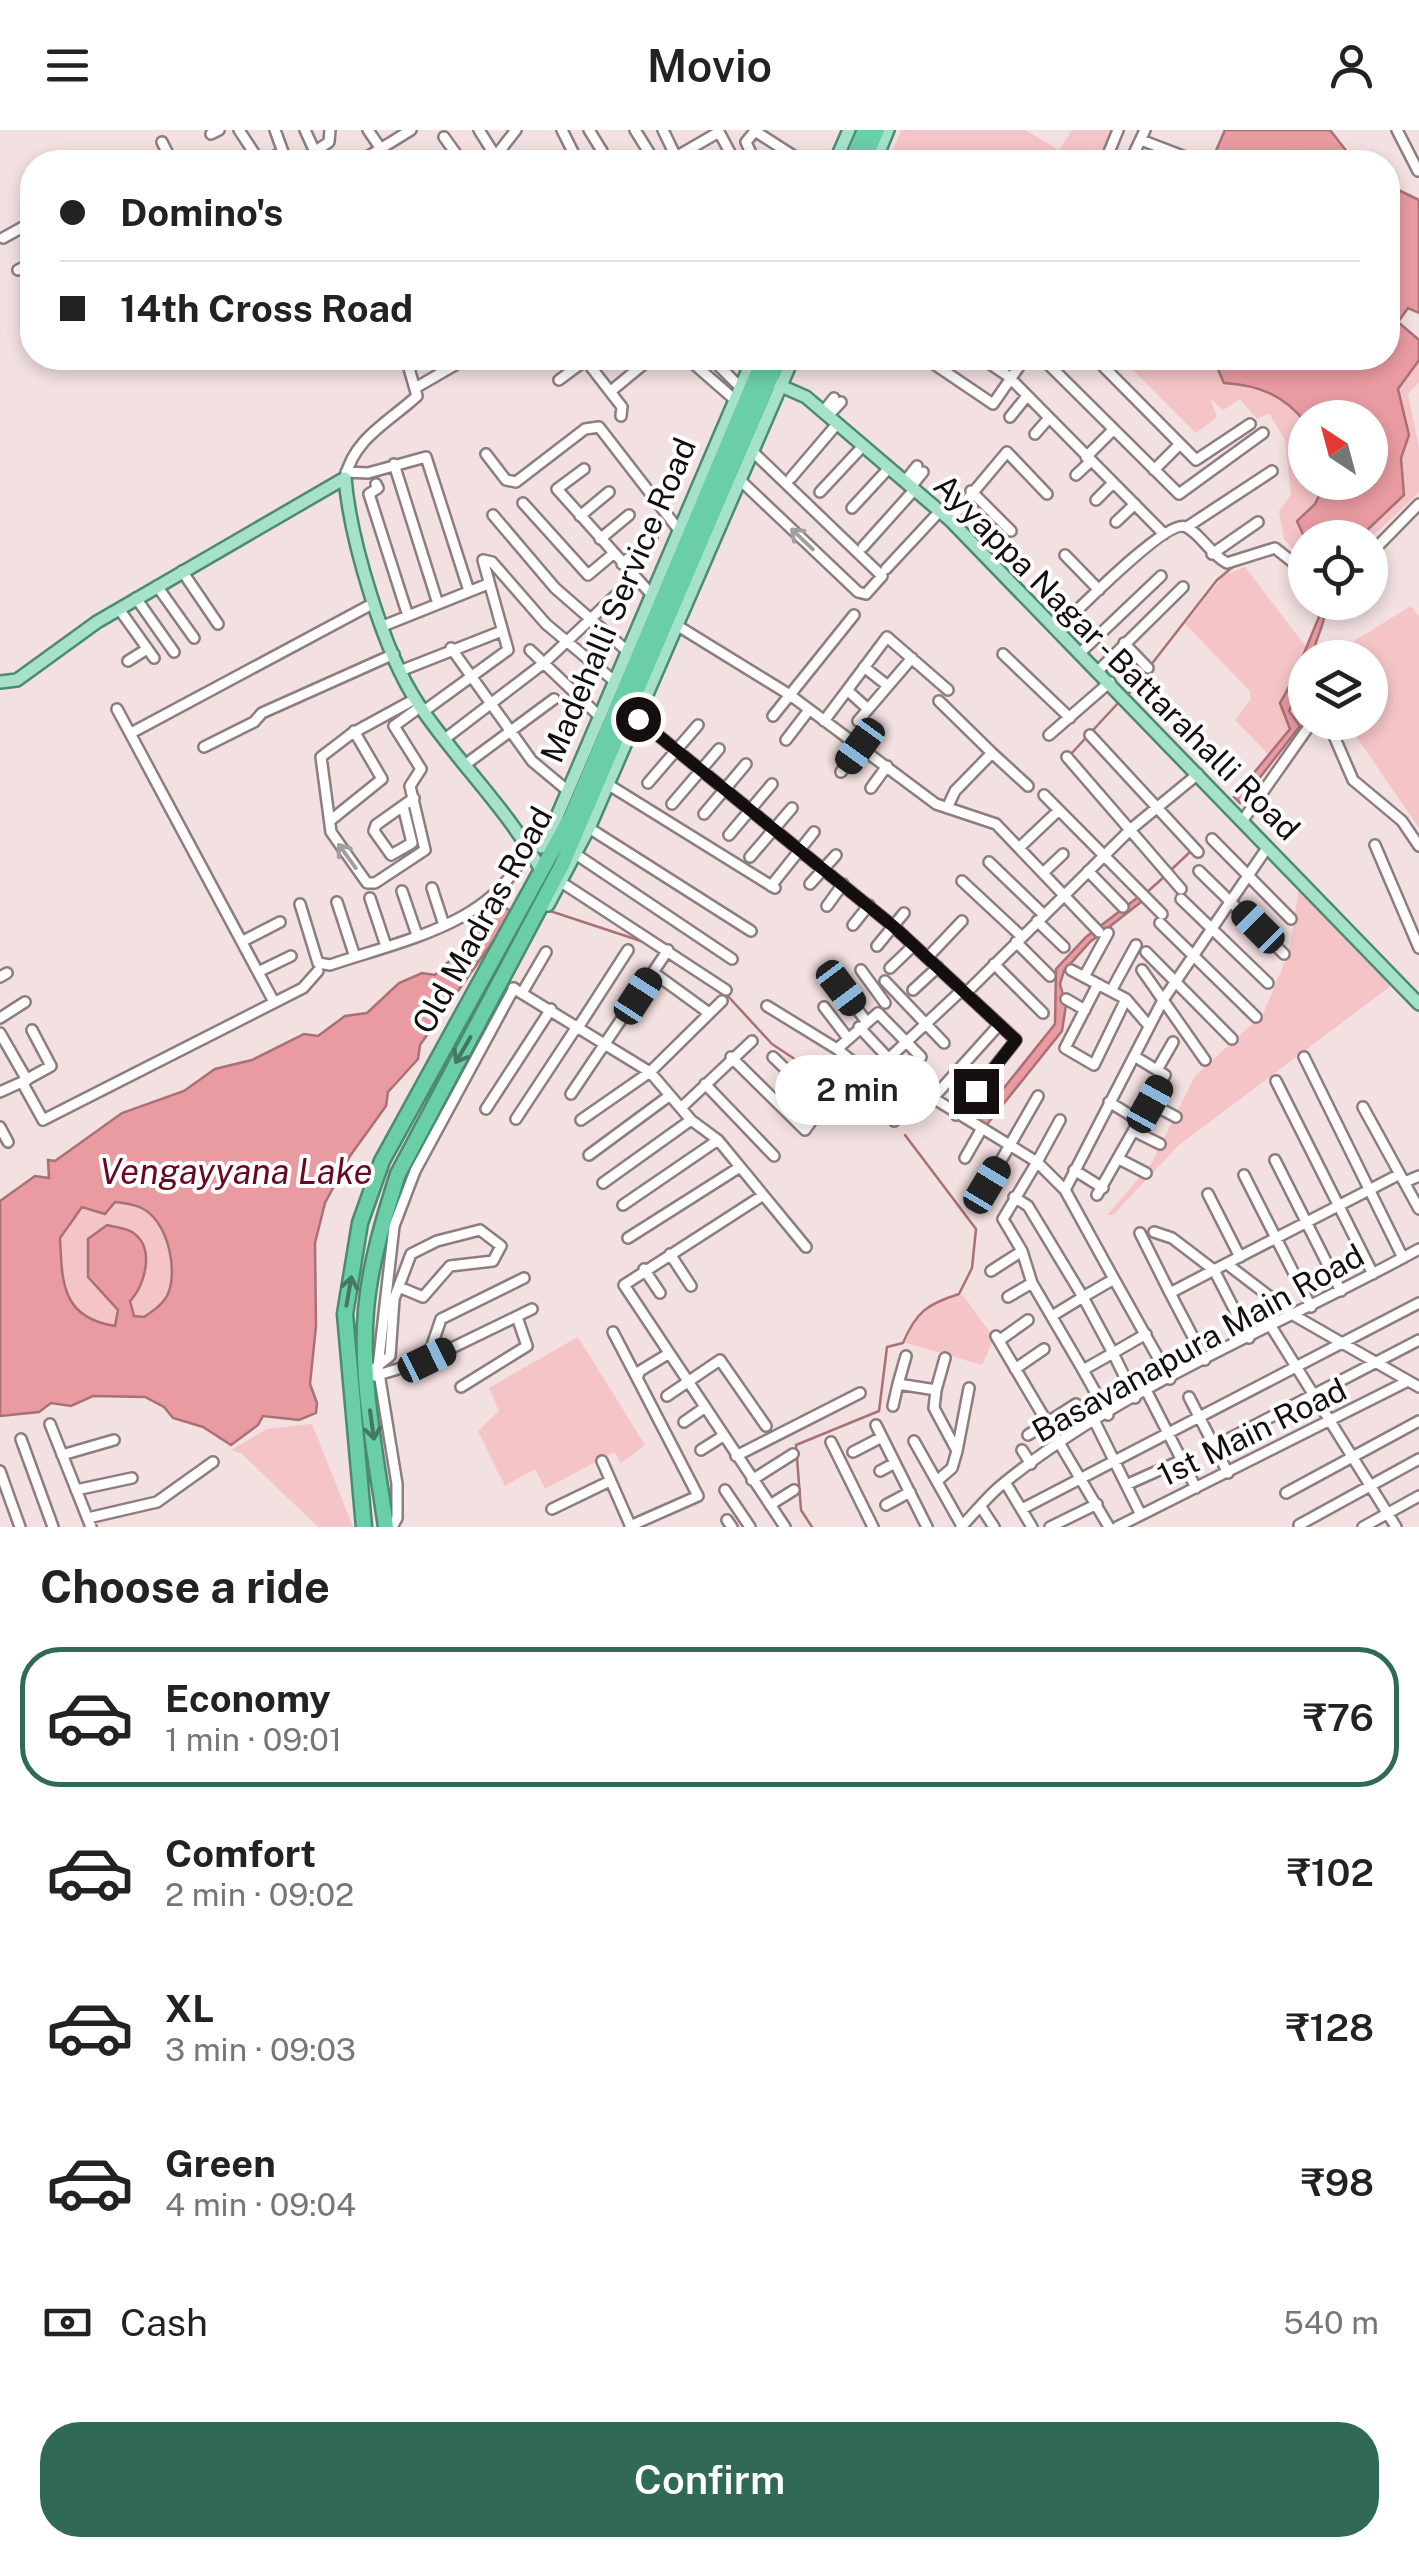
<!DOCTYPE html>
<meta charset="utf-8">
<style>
:root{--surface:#fff;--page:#f2f2f2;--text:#222;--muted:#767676;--line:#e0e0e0;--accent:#306a54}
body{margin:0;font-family:"Public Sans",sans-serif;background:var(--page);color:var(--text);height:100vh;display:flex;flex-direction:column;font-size:38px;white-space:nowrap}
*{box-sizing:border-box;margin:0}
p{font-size:32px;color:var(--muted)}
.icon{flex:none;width:55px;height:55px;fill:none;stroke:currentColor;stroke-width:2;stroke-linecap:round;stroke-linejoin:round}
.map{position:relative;height:1397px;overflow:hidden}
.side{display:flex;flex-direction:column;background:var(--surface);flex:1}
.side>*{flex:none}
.top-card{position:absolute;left:20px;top:20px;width:1380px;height:220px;border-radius:40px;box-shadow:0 5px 15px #0003;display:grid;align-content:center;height:220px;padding:0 40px;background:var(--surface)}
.needle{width:65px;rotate:324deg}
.tools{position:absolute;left:1288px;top:270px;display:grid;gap:20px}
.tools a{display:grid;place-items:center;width:100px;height:100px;border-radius:50%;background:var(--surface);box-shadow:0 5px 15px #0003;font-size:50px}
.end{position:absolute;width:45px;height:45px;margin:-22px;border:12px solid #140e0e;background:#fff;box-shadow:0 0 0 5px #fff}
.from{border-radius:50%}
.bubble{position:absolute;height:70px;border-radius:35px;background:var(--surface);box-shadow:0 5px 15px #0003;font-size:32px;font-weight:600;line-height:70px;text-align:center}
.car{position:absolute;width:30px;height:60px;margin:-30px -15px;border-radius:12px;box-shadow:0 0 8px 2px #0007;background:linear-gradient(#222 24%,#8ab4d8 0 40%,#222 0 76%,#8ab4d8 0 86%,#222 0)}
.top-card b{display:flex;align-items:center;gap:35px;height:95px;font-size:38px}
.top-card b+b{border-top:2px solid var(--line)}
.top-card i{width:25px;height:25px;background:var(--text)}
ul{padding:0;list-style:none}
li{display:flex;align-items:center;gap:30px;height:140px;margin:0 20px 15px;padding:0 20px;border:5px solid transparent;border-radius:40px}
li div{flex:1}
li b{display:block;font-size:38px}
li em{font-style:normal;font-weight:600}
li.current{border-color:var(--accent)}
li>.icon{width:90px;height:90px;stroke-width:1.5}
h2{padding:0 40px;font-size:45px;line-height:120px}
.pay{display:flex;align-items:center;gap:25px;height:110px;padding:0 40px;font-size:38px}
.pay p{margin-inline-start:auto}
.cta{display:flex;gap:20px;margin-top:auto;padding:20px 40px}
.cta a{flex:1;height:115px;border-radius:40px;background:var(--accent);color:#fff;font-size:40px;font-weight:600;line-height:115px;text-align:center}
header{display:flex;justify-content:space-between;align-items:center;height:130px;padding:0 40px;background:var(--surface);font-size:45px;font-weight:600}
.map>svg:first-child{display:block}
.green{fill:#f5c4c7}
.water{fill:#e99ba1;stroke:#a97175;stroke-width:2.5;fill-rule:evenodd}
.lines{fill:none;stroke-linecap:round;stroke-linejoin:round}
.stream{stroke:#a97175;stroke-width:2.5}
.minor-casing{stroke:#8e7d7e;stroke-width:14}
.major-casing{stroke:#4c8b71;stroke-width:16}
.highway-casing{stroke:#4c8b71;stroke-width:19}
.minor{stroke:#fff;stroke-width:9}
.major{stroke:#a6e2ca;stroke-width:11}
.highway{stroke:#6acea6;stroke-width:14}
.oneway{stroke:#a19f9f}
.oneway2{stroke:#437862}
.route{stroke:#140e0e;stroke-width:12}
.labels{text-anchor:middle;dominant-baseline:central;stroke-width:8;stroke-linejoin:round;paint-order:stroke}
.street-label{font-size:32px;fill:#140e0e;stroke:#fff}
.water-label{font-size:35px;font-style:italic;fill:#670922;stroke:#fff}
</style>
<header><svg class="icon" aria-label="menu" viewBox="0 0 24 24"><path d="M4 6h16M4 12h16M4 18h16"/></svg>Movio<svg class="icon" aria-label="person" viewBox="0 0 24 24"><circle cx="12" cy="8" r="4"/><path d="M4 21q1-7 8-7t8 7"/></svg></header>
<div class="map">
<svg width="1419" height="1397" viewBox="0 0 1419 1397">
<rect width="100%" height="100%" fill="#f3e0e1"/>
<path class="green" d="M901,0H1025L1059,20L1072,0H1119L1105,32H888Z
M1128,228H1213L1225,253C1250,254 1300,265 1305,296C1308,313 1305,334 1305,352L1325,353L1314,374L1298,391L1305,409V433L1284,409L1279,381L1291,365L1285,310L1269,283L1257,289L1240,269L1223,280L1210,268L1217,287L1196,303L1125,232Z
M1419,230V252L1408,264L1419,318V362L1370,409L1360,408L1404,365L1401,328L1409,305L1398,260Z
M1245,437L1306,517L1304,532L1280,573L1290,599L1269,625L1235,590L1251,569L1250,561L1185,494L1223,446Z
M1411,476L1419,487V698L1347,593L1370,592V528L1328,527Z
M1299,758L1392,855L1179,1015L1113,1085H1107L1151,1034L1195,946L1263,884L1289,822Z
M114,1072C124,1073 136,1074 145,1079C169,1094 179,1142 167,1166C162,1175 153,1181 144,1187L134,1186L129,1171L88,1109V1147L118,1180L115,1197C109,1196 97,1196 91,1193C52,1172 47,1101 83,1077C89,1073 107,1073 114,1072Z
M963,1165L994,1208L982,1235L906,1213C914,1184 934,1168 963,1165Z
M578,1207L645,1315L621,1333L614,1322L545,1359L535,1339L505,1356L478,1301L499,1281L489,1258Z
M312,1294L353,1397H318L241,1323L231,1320L267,1299Z"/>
<path class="water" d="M1225,0H1330L1355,32H1308L1296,21L1283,32H1211Z
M1388,55L1419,70V183L1408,178L1398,192L1419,210V230L1398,259L1409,305L1401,328L1404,365L1360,407L1305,409L1297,391L1315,374L1325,353L1370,352V288H1305V292C1284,265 1258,255 1224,253L1213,228H1388Z
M1314,473H1323C1329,492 1314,507 1313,527L1305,528V549L1289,581L1300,596L1240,673L1234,667L1290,599L1280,573C1297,545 1306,517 1319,487Z
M1142,764L1145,769L1090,812L1064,841L1060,854L1066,875L1062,901L984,998L976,993L1055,894L1056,839L1086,807Z
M505,777L513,783L420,915L418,929L388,962L386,976L350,1026L325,1073L315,1113L316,1196L310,1254L317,1273L316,1283L299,1290L263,1286L258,1295L231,1315L203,1297L173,1288L164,1277L145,1267L93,1266L71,1276L51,1273L39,1282L0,1286V1071L35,1046L49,1048L48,1030L55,1031L122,983L184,961L215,939L252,930L304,904L318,906L345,886L367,883L399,853L422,843L435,845ZM115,1072C124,1073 137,1074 145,1080C168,1094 179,1142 167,1166C162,1175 153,1181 144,1187L134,1186L130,1171C145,1156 156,1117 132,1102C126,1098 114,1097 107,1095L88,1109V1147L118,1180L115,1196C62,1188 62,1153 60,1108L82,1077L105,1084Z"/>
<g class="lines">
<path class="stream" d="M1126,567L1217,450L1234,436
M1070,625L1119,572
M1171,740L1190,722
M1145,764L1165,746
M547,780L644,812
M726,864L772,914L888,991
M812,1397L801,1380L796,1315L879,1281L887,1217L903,1213C916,1182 927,1174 959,1164L972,1138L976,1099L905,1005"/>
<defs>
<path id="minor" d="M239,0L260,32
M275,0L283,22
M305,0L315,22
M368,0L381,19
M479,0L496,27
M562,0L578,32
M589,0L602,21
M635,0L655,32
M663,0L677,29
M718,0L735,32
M1397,0L1418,41
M211,4L219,0
M444,7L462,32
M1141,10L1188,28
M162,12L172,32
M140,28L142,32
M422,28L425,32
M262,32L283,22L290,32
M299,32L329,12L330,0
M359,32L411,0
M491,32L516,0
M667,32L719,2
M755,32L746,12L755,1L803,32
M1105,32L1118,0
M1130,32L1145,0
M3,108L32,92
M18,140L32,133
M584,228L622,277L621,286
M687,228L734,269
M711,228L740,257
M925,228L993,274L1025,228
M981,228L1008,246L1164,404
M1042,228L1179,364L1263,303
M1095,228L1196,330L1250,294
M559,250L586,230
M417,257L467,228
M611,261L651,228
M823,282L834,268
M828,286L841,272
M1010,287L1027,266
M1035,304L1049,288
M486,324L506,350L516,352L585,299L599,297L678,399
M1086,327L1113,300
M394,334L438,474
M584,339L557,359L651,464
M1154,340L1180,314
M346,342L368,343L426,327L469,461
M1076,345L1091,331
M345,348C354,308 389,292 417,266L406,228
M791,348L837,294
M740,350L858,462L866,464L882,446L752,321
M905,351L917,336
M376,354L378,358L369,364L408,486
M911,357L923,342
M971,361L1011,401
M820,362L863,316
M1096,370L1113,353
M523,373L588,445L613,424
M852,378L889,338
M493,385L555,458L626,520
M580,386L609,362
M950,390L1007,322L1047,364
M1116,392L1135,374
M1187,397L1272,341
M600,409L629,385
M863,417L915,359
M1212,424L1258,392
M1370,424L1419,374
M1065,425L1099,460
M622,434L652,408
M886,439L940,381
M182,441L218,494
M157,456L194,508
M136,468L174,522
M119,479L154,528
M383,496L488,454
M678,496L790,565L936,674L996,694L1099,802
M1059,498C1076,482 1167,388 1186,397C1201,404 1211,425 1227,433L1275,418L1305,442
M1124,513L1148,538
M451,518L532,631L568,661
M530,520L598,585
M1081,522L1161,446
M1003,524L1070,588
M128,531L147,519
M864,537L888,556
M1099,540L1183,457
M400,541L502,501
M847,560L868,579
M415,569L351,604L321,627L331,702L367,753H375L425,720L410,656L421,639L394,596L420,577
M939,571L992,623L955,661L947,678
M117,579L274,872
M424,581L508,520L483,430L492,432L546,494L613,550
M773,586L854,485
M638,589L893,796L1016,910L956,985
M824,591L887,507L948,560
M858,591L912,528
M1328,592L1353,650L1402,691L1419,716
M133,602L374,473
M1049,605L1110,552
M1090,605L1198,722
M446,608L544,533L634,448
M786,610L809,580
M204,617L254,592L262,583L394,524
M992,623L1028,656
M1067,627L1181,759
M466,634L554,569
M841,642L860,616
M648,653L698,595
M609,655L775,758
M871,658L887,636
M1044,665L1162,784
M672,674L719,619
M403,676L412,713L391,725L374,701L376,695L414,668
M704,684L746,634
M331,690L382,649L354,601
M1243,690L1312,592
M589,698L751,801
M729,705L772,654
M1212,709L1291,789
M1375,715L1419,818
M1020,717L1059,680
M577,725L732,829
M750,727L792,678
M989,732L1044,785
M1088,741L1123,777
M1199,741L1284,824
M1044,742L1063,724
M962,751L1021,806
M561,752L726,860
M810,754L836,725
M771,756L814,702
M432,758L444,795
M402,761L417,805
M370,768L386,816
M1181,769L1268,853
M337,772L355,827
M300,774L318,833L330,835C399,811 500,794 527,715
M827,776L843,754
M1037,791L1064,817
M1160,793L1256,887
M853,795L869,775
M243,811L280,792
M1016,812L1050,846
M877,816L904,783
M1146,822L1232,909
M927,828L962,791
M994,834L1043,883
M890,838L914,815
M861,840L885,873
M1071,840L1126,869L1149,896
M1142,840L1205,930
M258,842L291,826
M654,843L709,883
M0,847L7,843
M1084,847L1108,803
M885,851L944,913
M1098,854L1065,918L1094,935L1126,869
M513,858L650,942L691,990L718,1010L806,1117
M841,858L866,891
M913,860L938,837
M1111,861L1136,815
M522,863L546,822
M966,863L1131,699L1198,644
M1066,869L1085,880
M767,876L837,919L883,956
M824,877L847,907
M0,888L25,872
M579,896L628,820
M859,897L889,929
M0,903L27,950
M837,919L878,883L921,927
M731,927L805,1000L823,975L773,927
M1304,927L1403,1128
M884,934L919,963
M1157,940L1173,912
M871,945L962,860
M1276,951L1373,1144
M22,952L51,936L32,900
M705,954L774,1026
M0,962L22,952L43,990L303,858L318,841
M571,964L668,820
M933,968L1037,1032L1003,1089L1022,1121L1032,1153L1083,1240L1113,1223L1083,1167L1114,1149L1065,1060
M1109,972L1140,991
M1150,973L1176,987
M682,977L752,911
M1363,977L1419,1079
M486,979L551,879
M516,989L578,895
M581,990L650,942L722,871
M1060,990L1037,1032L1065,1060L1163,870L1267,718
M894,991L919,963L933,968L998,896
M0,997L8,1012
M1134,1001L1160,1014
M589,1025L669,966
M965,1028L981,1000
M1119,1029L1146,1043
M1275,1030L1341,1161
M1074,1040L1103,1058
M1244,1045L1311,1177
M1405,1052L1419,1046
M603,1053L691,990
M987,1055L1038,966
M1208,1064L1240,1127
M1097,1065L1165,945L1134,926
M762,1066L624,1155L785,1397
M1014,1067L1028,1076L1083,1167L1052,1186
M623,1075L718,1010
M1154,1102L1172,1108L1214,1140L1398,1045
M1140,1103L1170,1163
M628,1108L740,1037
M670,1124L691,1156
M1227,1134L1295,1186L1419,1257
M644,1139L660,1163
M991,1141L1022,1121
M1114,1149L1170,1249
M1008,1167L1032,1153
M1272,1198L1396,1397
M613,1202L637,1248
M996,1206L1109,1397
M1000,1210L1028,1190
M906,1226L898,1254L936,1260L934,1278L957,1321L952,1338L937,1351
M427,1230L441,1189L524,1148
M1205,1230L1170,1163L1214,1140L1249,1208
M375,1238L390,1226L394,1169L411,1124L437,1111L480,1100L501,1116L493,1131L450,1136L423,1167L399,1157
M1015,1239L1044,1219
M1083,1240L1108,1285
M375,1246L427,1230L532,1179
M461,1257L527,1216L517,1187
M936,1260L945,1228
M1147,1262L1196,1358
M667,1266L720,1230L766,1296
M1189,1267L1228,1343
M1135,1268L1113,1223L1146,1204
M893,1276L898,1254
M684,1292L704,1278
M1095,1292L1141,1385
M50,1294L91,1397
M876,1295L927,1397
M1028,1305L1076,1274
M21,1309L53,1397
M914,1311L962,1396
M831,1312L873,1397
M1215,1316L1419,1210
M701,1320L723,1306
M1022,1320L1031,1334
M957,1321L969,1258
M853,1322L882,1307
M62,1325L114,1310
M736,1326L860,1263
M602,1331L631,1397
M0,1341L20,1397
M880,1341L895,1333
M752,1350L793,1324
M1005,1352L1032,1397
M1126,1355L1182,1330
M76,1360L132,1348
M725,1360L750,1397
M1286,1363L1419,1291
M770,1375L794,1360
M886,1375L910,1362
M981,1377L994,1397
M552,1379L610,1351
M1022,1379L1419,1173
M88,1388L157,1372L213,1332
M727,1390L732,1397
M1299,1395L1419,1329
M630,1396L698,1366L637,1248L640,1241L668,1224
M392,1397L397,1388V1354L378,1237L394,1096L415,1041L514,858
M961,1397C975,1383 988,1365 1004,1353C1124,1255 1284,1194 1419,1119
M1050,1397L1097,1374
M1117,1397L1408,1251
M1363,1397L1419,1366"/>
<path id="major" d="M835,32L849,0
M875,32L888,0
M763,248L806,267L950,390L1419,874
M0,552L17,550L97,492L345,348C350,409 384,524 419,575C458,633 509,680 542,742
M527,712L532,709L541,717L546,712L753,228
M548,775L589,698L793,228"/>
<path id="highway" d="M851,32L865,0
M863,32L877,0
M364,1397L345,1184L360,1093L382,1031L572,685L764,228
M386,1397C376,1326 360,1252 366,1180C370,1134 384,1088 398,1044L562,735L779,228"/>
</defs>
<use href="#minor" class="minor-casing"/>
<use href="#major" class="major-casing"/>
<use href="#highway" class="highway-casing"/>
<use href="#minor" class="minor"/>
<use href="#major" class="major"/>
<use href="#highway" class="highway"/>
</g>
<defs><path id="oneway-shaft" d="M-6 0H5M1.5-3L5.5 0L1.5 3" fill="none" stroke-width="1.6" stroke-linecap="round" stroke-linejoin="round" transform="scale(2.5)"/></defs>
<g class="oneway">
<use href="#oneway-shaft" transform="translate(802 409) rotate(-136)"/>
<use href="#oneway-shaft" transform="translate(347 726) rotate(-126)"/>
</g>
<g class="oneway2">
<use href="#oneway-shaft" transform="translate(463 920) rotate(120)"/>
<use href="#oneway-shaft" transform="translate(349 1161) rotate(-80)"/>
<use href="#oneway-shaft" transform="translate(372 1295) rotate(82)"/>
</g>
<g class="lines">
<path class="route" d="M638,589L893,796L1016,910L976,961"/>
</g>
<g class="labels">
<g class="street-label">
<text transform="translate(618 470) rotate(-67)">Madehalli Service Road</text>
<text transform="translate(1117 527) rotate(45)">Ayyappa Nagar - Battarahalli Road</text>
<text transform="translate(482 790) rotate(-61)">Old Madras Road</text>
<text transform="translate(1198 1213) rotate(-29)">Basavanapura Main Road</text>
<text transform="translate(1252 1302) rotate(-26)">1st Main Road</text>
</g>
<g class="water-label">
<text x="236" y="1041">Vengayyana Lake</text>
</g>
</g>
</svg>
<div class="tools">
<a><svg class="needle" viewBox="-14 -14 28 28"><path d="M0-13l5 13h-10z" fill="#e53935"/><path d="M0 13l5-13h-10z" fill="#767676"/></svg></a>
<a><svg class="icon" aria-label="locate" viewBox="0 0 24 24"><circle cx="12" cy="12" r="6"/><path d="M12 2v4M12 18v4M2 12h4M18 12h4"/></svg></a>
<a><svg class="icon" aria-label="layers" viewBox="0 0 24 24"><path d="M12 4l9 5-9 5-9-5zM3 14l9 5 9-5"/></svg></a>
</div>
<i class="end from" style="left:638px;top:589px"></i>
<i class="end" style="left:976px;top:961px"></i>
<div class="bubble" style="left:775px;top:925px;width:165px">2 min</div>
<i class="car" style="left:860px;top:616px;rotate:216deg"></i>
<i class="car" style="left:1258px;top:797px;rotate:315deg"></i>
<i class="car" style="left:841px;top:858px;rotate:143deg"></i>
<i class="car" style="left:638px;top:866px;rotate:33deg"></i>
<i class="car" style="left:1150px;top:974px;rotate:29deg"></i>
<i class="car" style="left:987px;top:1055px;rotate:31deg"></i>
<i class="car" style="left:427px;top:1230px;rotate:64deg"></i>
<div class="top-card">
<b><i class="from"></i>Domino's</b>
<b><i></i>14th Cross Road</b>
</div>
</div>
<section class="side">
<h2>Choose a ride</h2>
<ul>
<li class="current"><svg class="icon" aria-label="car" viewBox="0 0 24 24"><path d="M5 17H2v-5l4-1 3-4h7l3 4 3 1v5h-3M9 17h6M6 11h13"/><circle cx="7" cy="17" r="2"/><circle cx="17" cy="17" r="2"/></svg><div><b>Economy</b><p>1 min · 09:01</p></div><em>₹76</em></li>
<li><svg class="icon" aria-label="car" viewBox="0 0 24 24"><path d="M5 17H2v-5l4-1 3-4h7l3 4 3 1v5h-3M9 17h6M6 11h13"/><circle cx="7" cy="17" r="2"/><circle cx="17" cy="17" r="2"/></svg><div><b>Comfort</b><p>2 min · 09:02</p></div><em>₹102</em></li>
<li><svg class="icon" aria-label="car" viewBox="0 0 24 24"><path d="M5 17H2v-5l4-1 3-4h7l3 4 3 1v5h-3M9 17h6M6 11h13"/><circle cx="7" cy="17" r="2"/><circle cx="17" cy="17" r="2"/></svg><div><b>XL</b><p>3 min · 09:03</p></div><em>₹128</em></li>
<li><svg class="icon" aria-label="car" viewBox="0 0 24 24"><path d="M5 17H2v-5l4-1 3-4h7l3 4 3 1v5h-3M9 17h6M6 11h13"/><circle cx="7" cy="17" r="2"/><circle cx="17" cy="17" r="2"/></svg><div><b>Green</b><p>4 min · 09:04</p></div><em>₹98</em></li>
</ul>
<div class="pay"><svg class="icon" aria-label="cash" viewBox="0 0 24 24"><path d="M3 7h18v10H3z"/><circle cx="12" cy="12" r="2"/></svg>Cash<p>540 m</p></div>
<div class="cta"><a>Confirm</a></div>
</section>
